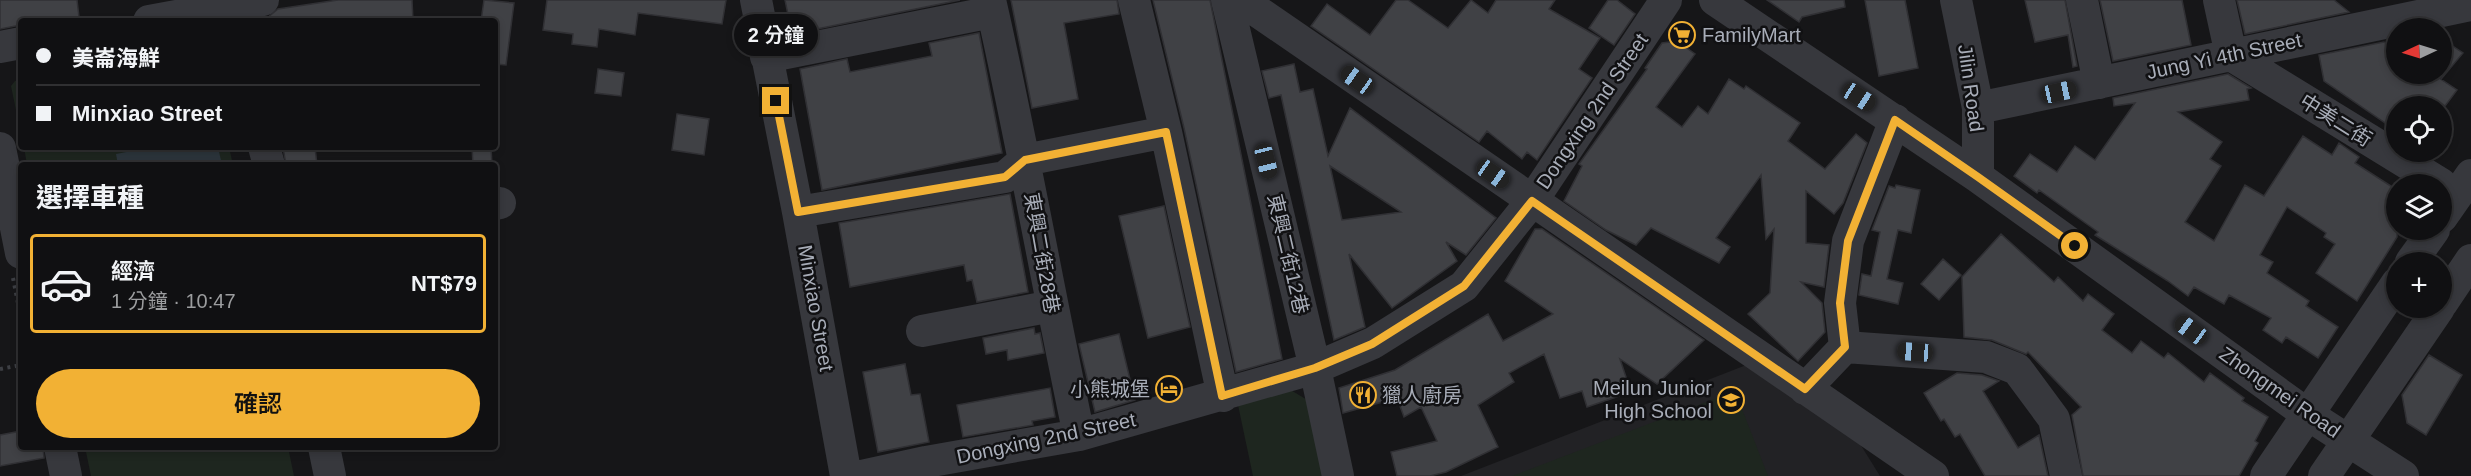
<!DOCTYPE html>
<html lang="zh-TW">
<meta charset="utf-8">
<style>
:root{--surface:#101012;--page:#1e1e20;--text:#f1f3f6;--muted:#9c9d9f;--line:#303032;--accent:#f2b134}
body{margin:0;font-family:Arial,"Noto Sans TC",sans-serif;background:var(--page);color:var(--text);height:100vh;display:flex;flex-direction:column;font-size:22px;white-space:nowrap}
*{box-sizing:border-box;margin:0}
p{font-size:20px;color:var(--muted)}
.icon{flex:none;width:33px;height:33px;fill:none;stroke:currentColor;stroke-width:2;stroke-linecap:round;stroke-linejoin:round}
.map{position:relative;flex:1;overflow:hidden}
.panel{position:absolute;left:18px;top:162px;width:480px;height:288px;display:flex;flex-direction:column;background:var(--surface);border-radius:6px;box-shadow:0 3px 9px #0003,0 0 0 2px var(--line)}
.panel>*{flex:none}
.guide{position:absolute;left:18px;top:18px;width:480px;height:132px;border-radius:6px;box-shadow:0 3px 9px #0003,0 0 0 2px var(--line);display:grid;align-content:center;height:132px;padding:0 18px;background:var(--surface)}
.needle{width:39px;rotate:266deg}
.controls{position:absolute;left:2386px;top:18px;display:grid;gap:12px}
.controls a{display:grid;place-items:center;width:66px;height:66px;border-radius:50%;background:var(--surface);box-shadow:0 3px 9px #0003,0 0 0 2px var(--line);font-size:30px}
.end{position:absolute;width:27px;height:27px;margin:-14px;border:8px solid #f2b134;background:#111;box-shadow:0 0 0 3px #111}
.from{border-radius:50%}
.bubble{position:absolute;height:42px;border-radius:21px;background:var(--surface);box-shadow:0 3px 9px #0003,0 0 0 2px var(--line);font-size:20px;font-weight:600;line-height:42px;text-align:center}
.car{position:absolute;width:18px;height:36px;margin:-18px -9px;border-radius:8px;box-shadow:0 0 4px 2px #0007;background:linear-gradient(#222 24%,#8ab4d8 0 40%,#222 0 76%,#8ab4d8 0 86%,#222 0)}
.guide b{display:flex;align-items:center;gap:21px;height:57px;font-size:22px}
.guide b+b{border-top:2px solid var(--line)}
.guide i{width:15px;height:15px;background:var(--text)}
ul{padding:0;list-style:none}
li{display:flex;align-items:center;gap:18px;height:99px;margin:0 12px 9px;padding:0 6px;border:3px solid transparent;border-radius:6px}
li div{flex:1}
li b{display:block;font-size:22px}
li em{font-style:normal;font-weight:600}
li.current{border-color:var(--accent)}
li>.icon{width:54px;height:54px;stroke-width:1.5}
h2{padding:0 18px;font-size:27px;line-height:72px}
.action{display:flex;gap:12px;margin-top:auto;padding:12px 18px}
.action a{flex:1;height:69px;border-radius:36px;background:var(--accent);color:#111;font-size:24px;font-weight:600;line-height:69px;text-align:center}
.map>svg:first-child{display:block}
.built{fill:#222225}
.green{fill:#1e261f}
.water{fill:#2c353c}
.building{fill:#404145;stroke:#303034;stroke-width:1.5;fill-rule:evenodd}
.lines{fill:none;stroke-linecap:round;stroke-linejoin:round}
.path{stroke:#3d3f44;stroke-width:4;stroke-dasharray:3 4.5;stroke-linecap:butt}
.minor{stroke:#37383d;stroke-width:32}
.route{stroke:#f2b134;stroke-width:8}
.labels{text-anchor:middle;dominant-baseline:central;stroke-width:5;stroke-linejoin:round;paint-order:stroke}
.poi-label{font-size:20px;fill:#a8adb8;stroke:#111113;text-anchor:start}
.street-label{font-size:20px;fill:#a8adb8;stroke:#111113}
</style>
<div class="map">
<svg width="2471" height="476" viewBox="0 0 2471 476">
<rect width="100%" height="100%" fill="#161618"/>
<path class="built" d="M1754,362L1857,439L1880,476H1461Z"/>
<path class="green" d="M21,79V134L11,86L15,81Z
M24,147H229L233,165H27Z
M1289,389L1309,401L1323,476H1253L1238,405Z
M1735,391L1768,476H1512Z
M85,447H288L294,476H91Z"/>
<path class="water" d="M152,147H218L222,165H118L116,154Z"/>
<path class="building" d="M0,0H77L79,17L51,19V21H21V25L0,29Z
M338,0H412L413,21H267V18L278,9Z
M484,0L514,3L506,65L495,64V21H481Z
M547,0H726L722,24L638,13L635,35L599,29L597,47L572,44L573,34L543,30Z
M785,0H960L792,34Z
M1011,0H1117L1119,14L1064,23L1078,99L1032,108Z
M1153,0H1210L1282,359L1236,372L1184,128Z
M1396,0H1408L1448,28L1471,0L1488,13L1496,0H1555L1549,9L1600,38L1579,69L1592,78L1537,160L1527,152L1522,159L1487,131L1479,142L1311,26L1327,4L1370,35Z
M1608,0H1617L1635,14L1614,45L1589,28Z
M1767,0H1844L1845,7L1802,17L1799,22Z
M1865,0H1905L1918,68L1879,76Z
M2025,0H2065L2077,66L2073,67L2068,35L2035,42Z
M2100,0H2182L2191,45L2113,61Z
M2237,0H2334L2349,12L2245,34Z
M979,33L1002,153L822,190L800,69L847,59L850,72L932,56L929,43Z
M2442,39L2463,53L2442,78Z
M1677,41L1695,54L1656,107L1682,127L1698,106L1708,114L1729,79L1744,89L1746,86L1800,123L1788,141L1825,169L1856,134L1867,143L1843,203L1834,214L1806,191V243L1829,245L1824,287L1801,282L1822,303L1825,332L1798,361L1748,314L1770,293L1774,229L1766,239L1761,175L1716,238L1730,247L1719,263L1651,228L1636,245L1606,230L1564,201L1582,166L1579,164L1647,69L1645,68L1662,43Z
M2384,42L2397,52V74H2433L2457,90L2445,106H2397V131L2324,81L2319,55Z
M1294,64L1300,92L1313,89L1328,156L1350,108L1496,218L1466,255L1446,242L1457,261L1392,308L1349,254L1365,327L1334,340L1281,95L1269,98L1262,71ZM1330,166L1401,212L1342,220Z
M598,69L624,73L621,96L595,93Z
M2228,74L2251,88L2247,89L2249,100L2178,112L2222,142L2210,159L2221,166L2185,222L2214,241L2245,185L2264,196L2303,136L2332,155L2339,143L2359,157L2355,163L2397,190V237L2357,301L2316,273L2335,244L2324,237L2326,233L2287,207L2260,255L2273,262L2267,273L2309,301L2306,306L2338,327L2318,358L2286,337L2282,343L2263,330L2271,318L2229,295L2224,304L2194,287L2188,296L2168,281L2095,235L2098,232L2039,190L2037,193L2014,176L2030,154L2057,172L2075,146L2095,160L2135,103L2114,106L2113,98Z
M677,114L709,119L704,155L672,150Z
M283,147H315L317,165H286Z
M472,147H491L492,165H473Z
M1896,185L1920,190L1911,233L1898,230L1887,279L1903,283L1898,304L1859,295L1862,274L1871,276L1880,232L1872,230L1889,186L1895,188Z
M1010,194L1028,292L977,302L972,280L967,281L964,265L850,287L839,223Z
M1164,206L1190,327L1148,338L1119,216Z
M1535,229H1542L1704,340L1657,384L1620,359L1631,392L1587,407L1582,391L1560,398L1544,354L1509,373L1514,382L1478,405L1498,447L1446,472L1430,476H1397L1391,452L1437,441L1421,407L1404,417L1397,398L1343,413L1339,388L1395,370L1488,314L1503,341L1553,314L1505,281Z
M2001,234L2054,282L2058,277L2083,301L2088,294L2114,314L2102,330L2132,353L2141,341L2164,358L2168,353L2204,382L2210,373L2244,398L2242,401L2268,417L2255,441L2258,443L2239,476H2083L2072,415L2081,407L2028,352L2026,354L1992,340L1964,337L1962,277Z
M1943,259L1961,275L1939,300L1921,284Z
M1034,328L1035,334L1040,333L1044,353L1008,360L1007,350L986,354L983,338Z
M1119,334L1135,400L1095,412L1079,344Z
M2429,355L2462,375L2426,435L2407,423L2402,395Z
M905,364L911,395L920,394L929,442L878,452L863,372Z
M1957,373L1982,375L1999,381L1983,391L2018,448L2039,435L2048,476H1985L1960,434L1955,437L1944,419L1941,421L1924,393Z
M1050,388L1055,417L1032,421L1033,425L963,437L957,405Z
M21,431V447H43L44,458L0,466V435Z"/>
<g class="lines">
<path class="path" d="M13,278L21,318
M0,369L21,365"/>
<path class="minor" d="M756,0L798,212L846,476
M990,0C1023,144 1048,290 1079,435
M1134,0L1166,132L1223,396
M1227,0L1315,368L1338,476
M1241,0L1933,476
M1715,0L1978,177L2307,414L2403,476
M1956,0L1978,108V177
M2082,0L2099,83
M2219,0L2231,55L2441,184
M149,21L263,0
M0,47L21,43
M766,57L992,12
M1978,108L2471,5
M264,147L269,165
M0,148L21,253
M495,204L500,203
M798,212L1005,177L1025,160L1166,132
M2442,217L2471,175
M2411,262L2434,230
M2442,303L2471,260
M922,331L1052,306
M1845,347L1840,303L1848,241L1895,120
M1805,389L1845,347L1986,357L2017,369L2054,419L2066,476
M60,447L66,476
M324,447L330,476
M862,476L926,462L1079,435L1315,368L1373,343L1464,286L1532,201L1666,0
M2266,476L2397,283
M2324,476L2439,308"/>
</g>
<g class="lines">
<path class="route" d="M776,101L798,212L1005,177L1025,160L1166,132L1222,396L1315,368L1372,344L1464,286L1532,201L1805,389L1845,347L1840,303L1848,241L1895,120L1978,177L2075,246"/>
</g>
<defs>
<symbol id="supermarket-ring" viewBox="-11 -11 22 22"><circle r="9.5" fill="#111113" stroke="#f2b134" stroke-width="1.5"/><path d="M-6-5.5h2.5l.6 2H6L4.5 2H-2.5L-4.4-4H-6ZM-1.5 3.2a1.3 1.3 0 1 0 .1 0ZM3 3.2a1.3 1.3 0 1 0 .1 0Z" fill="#f2b134"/></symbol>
<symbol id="hotel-ring" viewBox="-11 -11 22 22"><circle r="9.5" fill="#111113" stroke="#f2b134" stroke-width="1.5"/><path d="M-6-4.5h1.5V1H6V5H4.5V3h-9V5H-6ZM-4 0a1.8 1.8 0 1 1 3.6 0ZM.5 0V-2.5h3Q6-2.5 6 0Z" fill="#f2b134"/></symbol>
<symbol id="restaurant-ring" viewBox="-11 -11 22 22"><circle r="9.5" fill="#111113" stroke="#f2b134" stroke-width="1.5"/><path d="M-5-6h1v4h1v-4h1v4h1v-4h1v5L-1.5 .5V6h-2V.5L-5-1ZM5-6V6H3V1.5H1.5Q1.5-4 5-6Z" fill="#f2b134"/></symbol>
<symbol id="school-ring" viewBox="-11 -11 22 22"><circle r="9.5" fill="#111113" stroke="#f2b134" stroke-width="1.5"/><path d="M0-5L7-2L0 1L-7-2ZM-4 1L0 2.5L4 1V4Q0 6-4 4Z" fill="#f2b134"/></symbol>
</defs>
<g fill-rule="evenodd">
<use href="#supermarket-ring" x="1667" y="20" width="30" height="30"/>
<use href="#hotel-ring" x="1154" y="374" width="30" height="30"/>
<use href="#restaurant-ring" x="1348" y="380" width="30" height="30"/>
<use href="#school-ring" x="1716" y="385" width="30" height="30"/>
</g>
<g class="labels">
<g class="poi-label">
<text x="1702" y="35">FamilyMart</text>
<text x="1712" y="388" text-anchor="end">Meilun Junior<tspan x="1712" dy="23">High School</tspan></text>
<text x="1150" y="389" text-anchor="end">小熊城堡</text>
<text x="1382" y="395">獵人廚房</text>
</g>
<g class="street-label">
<text transform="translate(2224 56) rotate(-12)">Jung Yi 4th Street</text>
<text transform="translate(1971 88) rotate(82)">Jilin Road</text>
<text transform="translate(1592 111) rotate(-56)">Dongxing 2nd Street</text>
<text transform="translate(2336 120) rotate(32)">中美二街</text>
<text transform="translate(1042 253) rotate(80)">東興二街28巷</text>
<text transform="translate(1288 254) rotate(77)">東興二街12巷</text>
<text transform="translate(816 308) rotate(80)">Minxiao Street</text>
<text transform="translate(2280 392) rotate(35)">Zhongmei Road</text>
<text transform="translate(1046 438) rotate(-12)">Dongxing 2nd Street</text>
</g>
</g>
</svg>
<div class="controls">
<a><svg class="needle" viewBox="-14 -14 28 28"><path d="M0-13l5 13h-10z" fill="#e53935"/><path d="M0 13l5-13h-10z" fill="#9c9d9f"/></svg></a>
<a><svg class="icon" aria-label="locate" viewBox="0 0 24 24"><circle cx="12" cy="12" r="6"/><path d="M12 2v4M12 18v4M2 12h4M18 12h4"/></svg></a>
<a><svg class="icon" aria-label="layers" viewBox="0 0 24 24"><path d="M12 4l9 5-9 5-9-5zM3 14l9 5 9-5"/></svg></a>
<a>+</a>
</div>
<i class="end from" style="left:2075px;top:246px"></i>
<i class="end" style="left:776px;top:101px"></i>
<div class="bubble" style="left:734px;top:14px;width:84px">2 分鐘</div>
<i class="car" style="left:1357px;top:80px;rotate:305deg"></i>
<i class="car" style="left:2059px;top:92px;rotate:78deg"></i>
<i class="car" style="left:1859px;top:97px;rotate:123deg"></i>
<i class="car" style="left:1266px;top:161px;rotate:166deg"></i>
<i class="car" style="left:1493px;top:174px;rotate:125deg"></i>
<i class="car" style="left:2191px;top:330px;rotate:306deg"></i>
<i class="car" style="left:1915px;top:352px;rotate:274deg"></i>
<div class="guide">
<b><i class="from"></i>美崙海鮮</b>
<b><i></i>Minxiao Street</b>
</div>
<section class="panel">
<h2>選擇車種</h2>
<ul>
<li class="current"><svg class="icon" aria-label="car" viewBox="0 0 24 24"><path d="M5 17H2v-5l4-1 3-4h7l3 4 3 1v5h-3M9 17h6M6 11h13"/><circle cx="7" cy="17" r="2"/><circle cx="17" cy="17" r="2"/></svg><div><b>經濟</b><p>1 分鐘 · 10:47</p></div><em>NT$79</em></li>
</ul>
<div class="action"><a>確認</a></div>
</section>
</div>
